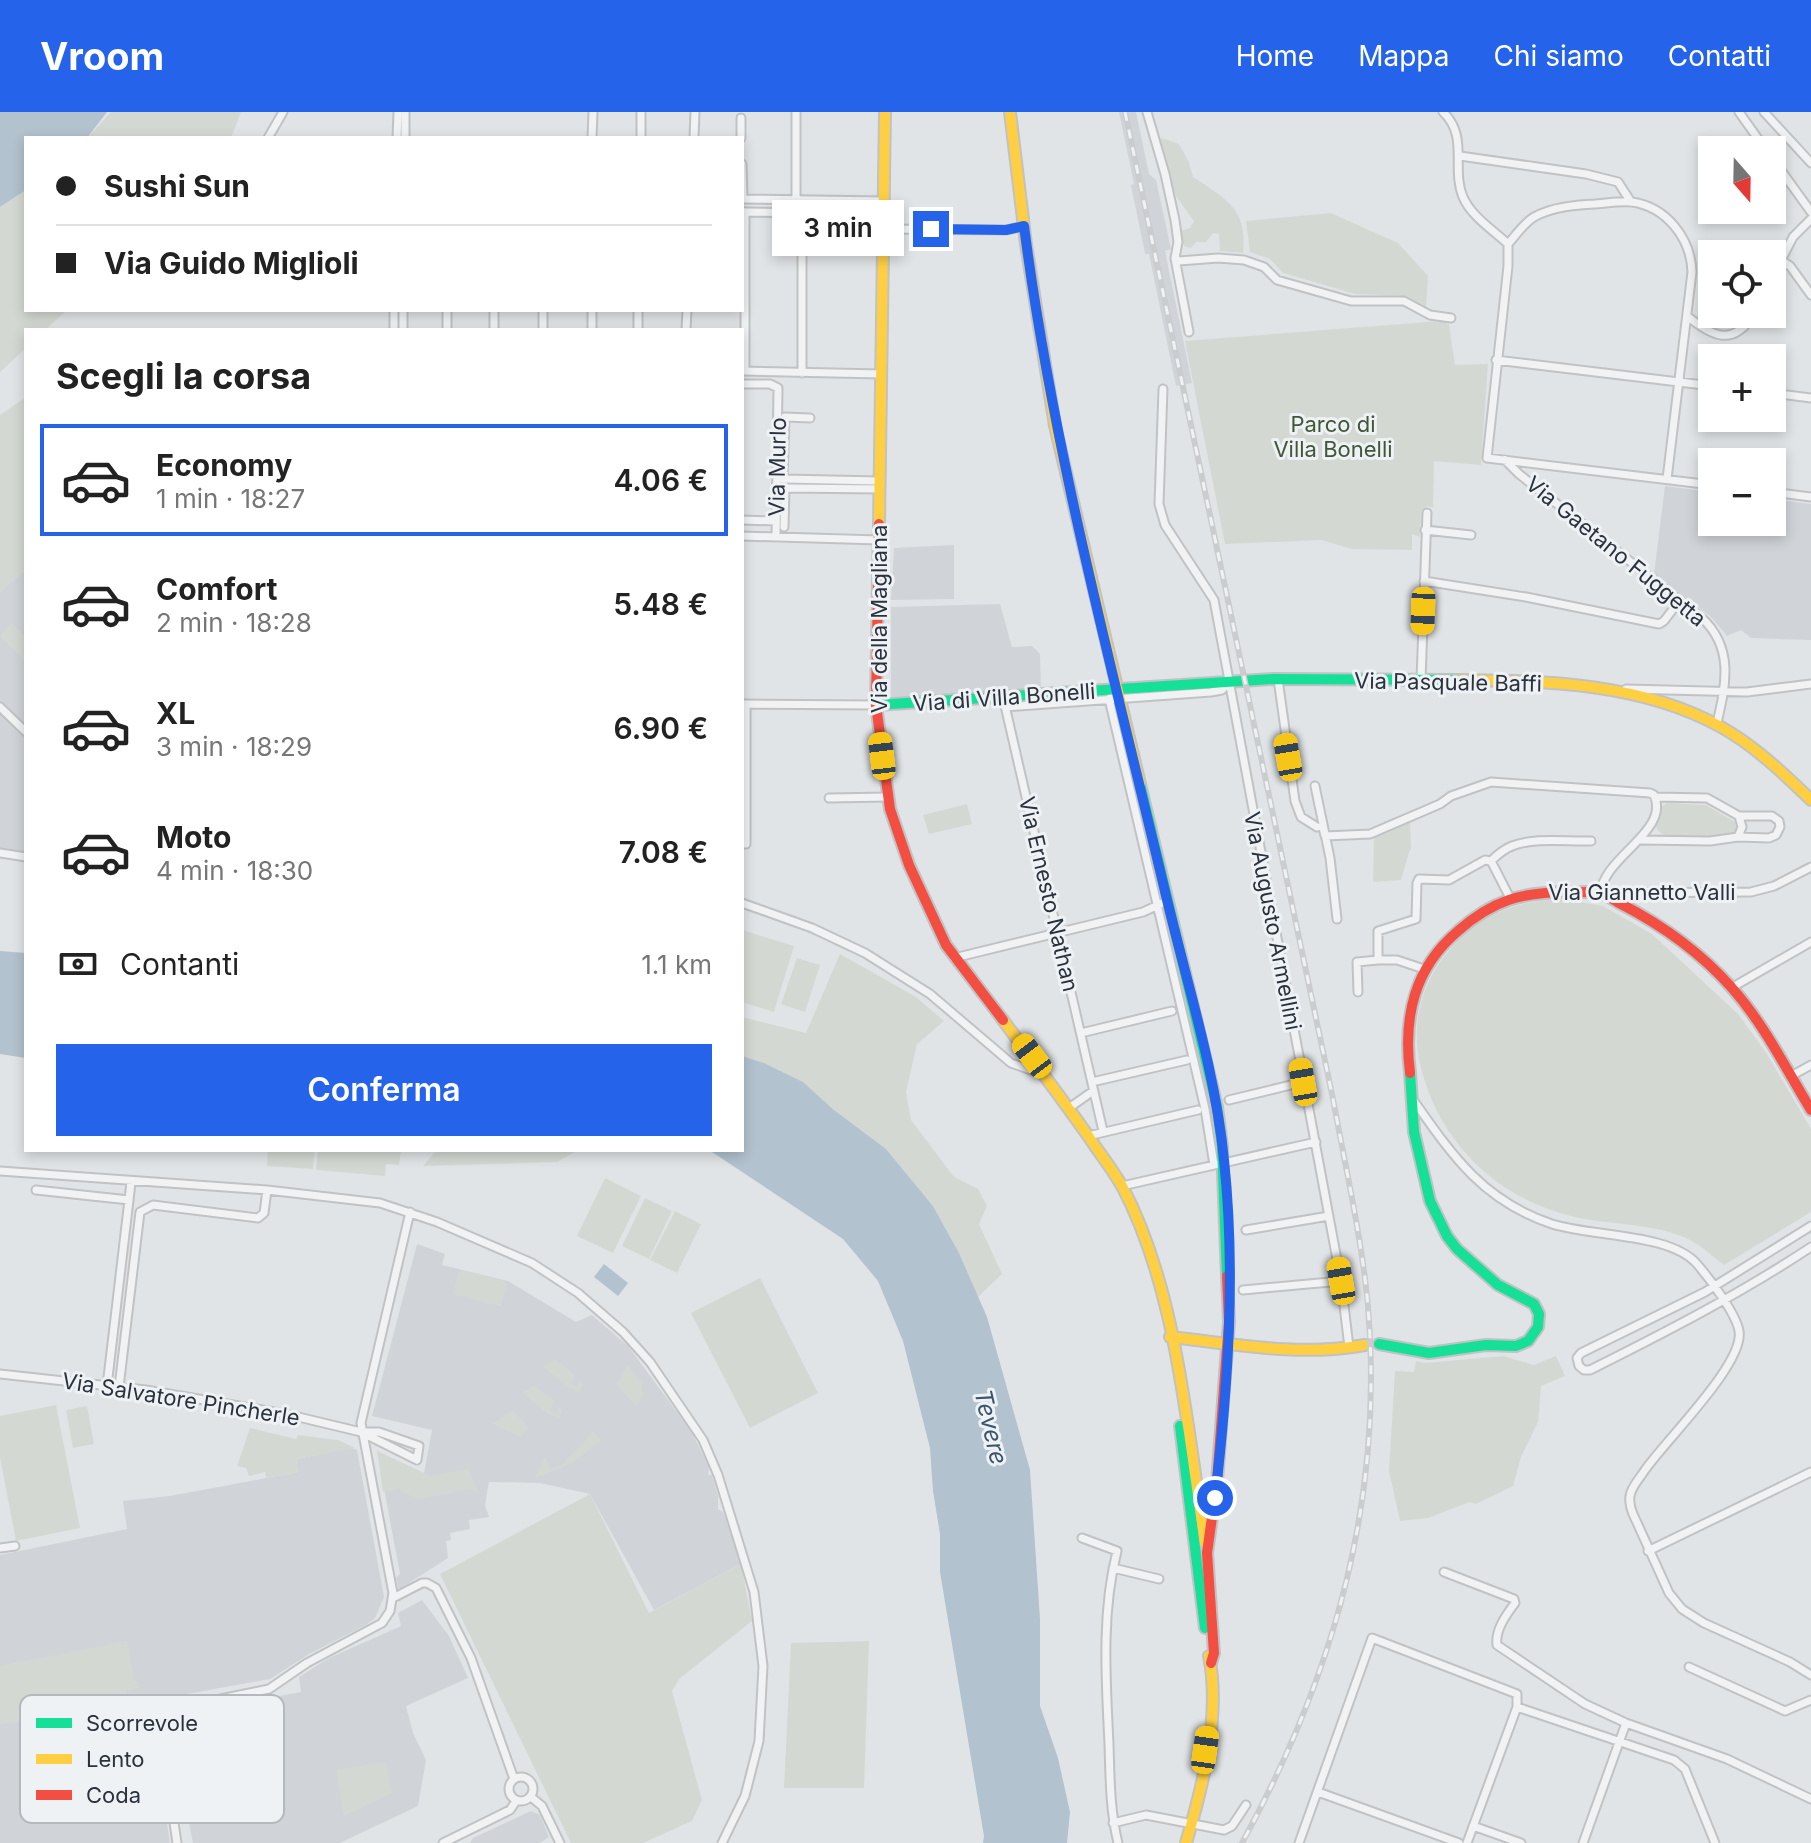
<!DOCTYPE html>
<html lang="it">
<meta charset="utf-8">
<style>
:root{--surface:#fff;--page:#f6f6f6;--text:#222;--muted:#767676;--line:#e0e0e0;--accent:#2563eb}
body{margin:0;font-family:Inter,sans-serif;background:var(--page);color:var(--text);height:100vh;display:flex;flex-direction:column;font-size:30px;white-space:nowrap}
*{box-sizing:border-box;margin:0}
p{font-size:26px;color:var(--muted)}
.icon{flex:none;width:44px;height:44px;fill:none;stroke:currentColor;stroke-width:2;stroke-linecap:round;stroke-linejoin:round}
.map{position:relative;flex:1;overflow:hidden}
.drawer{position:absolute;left:24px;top:216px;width:720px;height:824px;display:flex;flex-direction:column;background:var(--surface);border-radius:0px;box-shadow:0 4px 12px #0003}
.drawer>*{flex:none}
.guide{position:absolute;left:24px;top:24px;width:720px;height:176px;border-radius:0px;box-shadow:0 4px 12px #0003;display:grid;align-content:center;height:176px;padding:0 32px;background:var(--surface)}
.needle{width:52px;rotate:160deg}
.controls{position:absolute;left:1698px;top:24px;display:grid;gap:16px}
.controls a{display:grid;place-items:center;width:88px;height:88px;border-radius:0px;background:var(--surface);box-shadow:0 4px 12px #0003;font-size:40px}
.end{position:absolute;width:36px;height:36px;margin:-18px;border:10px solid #2563eb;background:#fff;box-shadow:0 0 0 4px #fff}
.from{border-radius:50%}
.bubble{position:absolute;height:56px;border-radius:0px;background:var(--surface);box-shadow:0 4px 12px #0003;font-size:26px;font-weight:600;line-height:56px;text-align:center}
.car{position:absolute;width:24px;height:48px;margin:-24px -12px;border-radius:10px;box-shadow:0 0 6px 2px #0007;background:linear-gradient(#f5c518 24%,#345 0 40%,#f5c518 0 76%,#345 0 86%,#f5c518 0)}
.guide b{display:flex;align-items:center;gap:28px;height:76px;font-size:30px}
.guide b+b{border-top:2px solid var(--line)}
.guide i{width:20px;height:20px;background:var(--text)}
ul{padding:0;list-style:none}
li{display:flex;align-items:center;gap:24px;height:112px;margin:0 16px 12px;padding:0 16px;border:4px solid transparent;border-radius:0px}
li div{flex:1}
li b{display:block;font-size:30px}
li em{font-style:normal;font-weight:600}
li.current{border-color:var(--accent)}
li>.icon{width:72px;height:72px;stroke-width:1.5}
h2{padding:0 32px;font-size:36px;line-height:96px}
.pay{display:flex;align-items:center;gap:20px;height:88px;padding:0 32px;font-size:30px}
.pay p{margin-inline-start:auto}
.primary-button{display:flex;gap:16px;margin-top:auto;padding:16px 32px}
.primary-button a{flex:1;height:92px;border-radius:0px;background:var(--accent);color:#fff;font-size:32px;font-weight:600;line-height:92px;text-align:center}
header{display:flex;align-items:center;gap:48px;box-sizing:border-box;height:112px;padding:0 40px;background:var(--accent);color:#fff}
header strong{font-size:38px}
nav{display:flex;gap:44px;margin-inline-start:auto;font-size:28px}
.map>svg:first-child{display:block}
.built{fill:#d0d4d9}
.green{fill:#d3d9d2}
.water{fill:#b2c2ce}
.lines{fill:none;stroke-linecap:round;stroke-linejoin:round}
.street-casing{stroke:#c0c2c4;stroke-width:11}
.fast-casing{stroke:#c0c2c4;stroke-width:14}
.slow-casing{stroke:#c0c2c4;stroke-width:14}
.jam-casing{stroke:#c0c2c4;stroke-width:14}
.street{stroke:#f0f2f3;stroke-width:7}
.fast{stroke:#16e098;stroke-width:10}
.slow{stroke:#ffcf43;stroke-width:10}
.jam{stroke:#f24e42;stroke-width:10}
.rail-casing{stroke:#cacccd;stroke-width:6}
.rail{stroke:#eff2f5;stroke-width:3;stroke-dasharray:9;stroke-linecap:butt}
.route{stroke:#2563eb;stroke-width:10}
.labels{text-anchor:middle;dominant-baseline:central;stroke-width:6;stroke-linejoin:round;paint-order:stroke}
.park-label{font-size:22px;fill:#425739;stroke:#eff2f5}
.street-label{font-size:22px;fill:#2a333d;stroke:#eff2f5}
.water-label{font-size:24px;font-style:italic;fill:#39556d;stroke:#eff2f5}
.key{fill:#eff2f5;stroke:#b4b9be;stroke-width:2}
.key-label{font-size:22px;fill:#2a333d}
</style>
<header>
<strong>Vroom</strong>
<nav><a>Home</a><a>Mappa</a><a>Chi siamo</a><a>Contatti</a></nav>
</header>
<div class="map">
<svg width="1811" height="1731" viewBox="0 0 1811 1731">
<rect width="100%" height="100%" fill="#e1e4e6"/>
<path class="built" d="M1119,0H1136L1149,62L1156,68L1171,137L1165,139L1192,271L1176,274L1149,142H1145L1131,73L1134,72Z
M1665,374L1712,380V410H1772V387L1811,392V528L1751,526L1741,518L1727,524L1710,504L1654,462Z
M954,433V487L891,488L894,436Z
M26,457V750L0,746V480Z
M1000,492L1012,535L1032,534L1040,542L1041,576L891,585V495Z
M417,1132L445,1142L442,1153L508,1169L576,1210L592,1203L628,1234L691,1319L709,1355L708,1363H712L718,1384V1397L723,1400L741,1452L654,1498L590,1382L540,1371L489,1370L485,1393L489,1405L469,1408L470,1417L450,1421L451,1428L446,1429L448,1446L401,1476H398L396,1466L400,1462L377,1339L424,1361L432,1318L372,1304Z
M351,1336L357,1338L384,1485L375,1506L366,1513L311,1541L270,1567L148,1589L170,1731H0V1443L127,1417L123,1389L170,1384L298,1360L296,1347Z
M422,1488L449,1524L468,1566L406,1594L413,1621L426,1648L418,1694L340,1731H193L168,1605L301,1580L299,1565L329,1546L401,1514L398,1501Z
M531,1699L540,1703L549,1725L540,1731H470L473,1726Z"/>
<path class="green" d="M111,0H241L231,26H87Z
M1162,26L1179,32L1189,50L1193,65C1226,87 1248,97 1243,141L1220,139L1219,122L1213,121L1206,130H1196L1191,136L1184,134L1180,119L1190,116L1194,109L1176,84L1157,31Z
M26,78V198H67L45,218H26V236L0,260V95Z
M1331,101L1398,131L1428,164L1426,195L1407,184L1355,182L1283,161L1270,147L1250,140L1246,109Z
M1440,209L1449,212L1455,253L1488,252L1481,353L1434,349L1433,396L1427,394L1421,399L1420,425L1412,422V438L1352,437L1321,428L1225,432L1185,229Z
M26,285V457L0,480V303Z
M12,511L26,525V545L24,548L0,524Z
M1667,691L1706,693L1735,710L1737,718C1719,731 1685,724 1664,723C1652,716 1655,708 1658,697Z
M967,692L972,712L929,722L923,703Z
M1410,710L1411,737L1409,740L1401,768L1373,770L1374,723Z
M1563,787L1603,794L1652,822L1739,903L1767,942L1811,1017V1100L1724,1153C1713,1145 1702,1134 1690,1128C1654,1110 1610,1114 1571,1104C1498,1086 1442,1033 1422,960C1410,918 1419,874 1447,841C1478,802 1515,789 1563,787Z
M742,818L794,834L774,900L742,890Z
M840,842L916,885L944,909L917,932L906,980L911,1008L954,1065L978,1077L987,1094L979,1112L1002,1162L978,1185L959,1141L933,1094L886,1037L834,998L803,970L764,951L742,944V905L806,921Z
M797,846L820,853L805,900L781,892Z
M268,1038H314L313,1057L267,1054Z
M318,1038H401L399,1053L386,1052L385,1064L316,1058Z
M437,1038H578L557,1050L423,1054Z
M605,1066L641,1084L613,1141L577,1124Z
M645,1086L672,1099L649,1147L622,1134Z
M675,1099L701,1112L677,1161L650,1148Z
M460,1158L507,1170L501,1194L453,1182Z
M760,1166L818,1281L750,1316L691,1201Z
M1503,1244L1534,1253L1556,1244L1565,1264L1541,1274L1538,1310L1521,1345L1513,1374L1476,1392L1470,1390L1428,1406L1400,1409L1389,1359L1395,1259L1414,1260L1416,1249L1426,1251Z
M555,1247L575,1263L571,1272L577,1275L580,1269L583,1272L580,1280L568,1275L544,1255Z
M627,1253L641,1270L643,1284L636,1294L616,1272L622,1265Z
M534,1274L554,1289L550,1299L556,1301L559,1295L562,1299L559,1306L547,1301L523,1281Z
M56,1293L80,1416L16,1429L0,1345V1304Z
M87,1294L94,1332L73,1336L66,1298Z
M512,1299L528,1315L521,1325L493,1312Z
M250,1316L296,1327L298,1323L338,1328L355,1336L296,1347L298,1360L266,1366L265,1360L249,1364L246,1356L237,1354Z
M592,1318L601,1328L572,1351L535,1366L545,1345L550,1357L562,1353L590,1324Z
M377,1339L430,1364L469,1357L478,1381L469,1377L419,1387L401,1380L400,1377L383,1380Z
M590,1382L649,1501L741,1452L752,1509L679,1567L672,1579L702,1688L692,1709L643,1731H571L440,1462Z
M127,1529L134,1569H137L139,1576L127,1579V1585L123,1586V1590L111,1592L109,1584L45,1597L42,1605L0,1612V1554Z
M869,1529L864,1676H784L791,1531Z
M386,1650L392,1681L344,1704L336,1658Z"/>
<path class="water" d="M0,0H107L87,26H26V78L0,95Z
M0,839L26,841V946L0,942Z
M742,944L764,951L803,970L834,998L886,1037L933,1094L959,1141L987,1205L1030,1358L1040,1507V1594L1058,1646L1070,1700L1067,1731H983L984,1724L940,1460V1422L933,1379L930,1336L903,1229L878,1169L843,1127L709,1038H742Z
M604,1152L628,1171L618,1184L594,1165Z"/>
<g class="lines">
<defs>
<path id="street" d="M796,0V88
M1147,0L1165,62L1175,108L1178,130L1175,146L1189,220
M1443,0C1469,24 1451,57 1463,85C1471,104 1493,118 1508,132
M1739,0L1766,38
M1764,0L1811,51
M741,6V26
M268,26L283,0
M397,26L398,0
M405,26V0
M592,26L593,0
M641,26V0
M694,26L695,0
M1460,44L1586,62L1618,70L1631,90
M1772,46L1811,100
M742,52L743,87
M742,87L883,89
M744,100L883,102
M745,100V259
M802,101V261
M883,117L1006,118L1024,114
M1508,132C1516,123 1524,111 1534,105C1552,95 1575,93 1595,92C1607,91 1620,89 1632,90C1667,95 1691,127 1692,160L1667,367
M1508,132V154L1487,346L1712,373
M1175,146L1179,149L1218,146L1244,148L1264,155L1277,168L1351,189H1404L1430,203L1451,206
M1781,148L1790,154L1811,183
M1772,166L1793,125L1811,107
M592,198V218
M1687,204C1713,225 1733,235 1754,202
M394,218V198
M403,218V198
M447,218V198
M494,218V198
M543,218V198
M638,218V198
M686,218L687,198
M1496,248L1712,274
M744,259L882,262
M742,272H770L778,276L776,425
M1163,277L1159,392L1165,413L1214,488L1341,1169L1349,1235
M1772,281L1811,286
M810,306L785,305L783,367L880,369
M1505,348L1519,362L1702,506C1734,536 1726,572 1717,611
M1772,380L1811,385
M742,408L776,409
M784,415L785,376L880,377
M1425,418L1471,423
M742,424L879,428
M1424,469L1526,485L1659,512L1664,509L1680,488
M1278,567L1295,689L1301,705L1317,715
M1421,568L1427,401
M1626,577L1747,580L1811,572
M1116,579L1109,587L1205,997L1214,1053
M1003,585L1103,1019
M743,592L876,593
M0,595L26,620
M1005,595L1211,580L1222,578L1228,571
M1315,674L1330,746L1337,807
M829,686L888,685
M1323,716L1325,724L1370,722L1440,692L1451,684L1491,670L1650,681L1654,683C1671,719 1602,746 1601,781L1751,780L1774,774L1811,755
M1738,725L1742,715L1739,704
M1640,728L1710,729L1738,725L1769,726L1776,723L1780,715L1779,709L1772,704H1739L1707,686L1655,685
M742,732H746V592
M0,741L26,745
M1510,786L1491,749C1497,743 1504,737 1512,734C1535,725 1567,730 1591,729
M742,791L812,816L865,841L930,882L1011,951L1042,962
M954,846L1143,800L1167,789
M1378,848H1397L1424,857
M1738,872L1811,830
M1358,880L1357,850L1378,848V819L1416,807L1417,771L1419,767L1449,768L1485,748L1491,749
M1081,921L1172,899
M1791,964L1811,953
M1092,970L1187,948
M1229,988L1303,970
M1414,989C1454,1046 1484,1089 1552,1112C1593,1125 1670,1121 1697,1152C1709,1166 1736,1201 1739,1219C1745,1251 1665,1329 1645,1358C1640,1366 1631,1375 1630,1384C1629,1390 1631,1397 1633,1402L1669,1481L1682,1497L1704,1511L1790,1550L1811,1563
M1069,996L1093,979
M1088,1024L1198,998
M0,1059L267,1078L380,1091L437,1110L532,1151L578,1181L623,1220L650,1250L703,1328L718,1363L754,1480L763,1554L759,1629L745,1684L722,1731
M1122,1074L1316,1030
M36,1078L129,1088L131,1070
M1811,1114L1705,1180L1581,1241L1577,1246L1579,1254L1584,1258H1590C1666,1220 1740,1182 1811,1135
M1246,1118L1329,1104
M1243,1178L1341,1169
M0,1262L146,1278L286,1302L361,1320L417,1348L419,1334L379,1320H361
M107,1274L129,1088
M119,1275L140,1100L153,1093L258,1106L264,1101L267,1078
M1195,1383L1206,1381L1217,1369
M1082,1426L1117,1439C1101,1502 1106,1568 1109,1632C1110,1665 1110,1699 1118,1731
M0,1436L15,1434
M1648,1439L1811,1360
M1113,1456L1159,1467
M1444,1460L1514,1487L1515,1491C1506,1503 1495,1518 1497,1533L1585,1592L1626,1611L1727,1647L1811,1687
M393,1486L422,1471H427L436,1476L471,1546L514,1667
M1689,1555L1785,1599L1811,1588
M1517,1595L1674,1648L1685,1657L1715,1731
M509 1677a12 12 0 1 1 24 0a12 12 0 1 1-24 0Z
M1318,1680L1459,1731
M531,1685L542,1694L560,1731
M1113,1711L1146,1703L1224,1718L1232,1714L1246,1693
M1473,1714L1521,1731
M177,1731L159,1608L162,1599L269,1577L307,1551L382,1511L390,1499L393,1481L361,1311L410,1100
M443,1731L510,1698L516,1689
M1299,1731L1372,1526L1517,1582V1595L1467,1731
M1583,1731L1626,1611"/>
<path id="fast" d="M876,593L1273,567L1460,568
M1140,672L1217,995L1222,1034L1227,1164
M1379,1232L1429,1241L1486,1233L1516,1234L1528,1229L1538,1215L1539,1202L1534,1192L1498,1173L1457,1137L1447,1124L1430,1089L1414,1020L1410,961
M1180,1314L1205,1516"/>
<path id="slow" d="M1010,0L1026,132L1055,314L1140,672
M879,412L885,0
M1460,568C1548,569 1642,571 1721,615C1755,634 1783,661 1811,688
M1003,908C1033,949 1064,989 1093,1031C1103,1046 1115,1061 1123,1076C1177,1179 1187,1317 1205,1431
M1170,1225C1235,1232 1300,1245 1365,1233
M1186,1731C1203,1673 1221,1604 1209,1544"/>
<path id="jam" d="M879,412L876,593L890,697L909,753L946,833L1003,908
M1410,961C1403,905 1414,856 1458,819C1493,788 1522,780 1569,780C1578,781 1590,779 1599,781C1606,782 1614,788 1621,792C1662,813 1701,841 1732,876C1764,912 1786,957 1811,998
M1211,1551L1214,1541L1207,1441L1217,1369L1229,1210L1227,1164"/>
</defs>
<use href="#street" class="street-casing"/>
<use href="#fast" class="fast-casing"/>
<use href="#slow" class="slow-casing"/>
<use href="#jam" class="jam-casing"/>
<use href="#street" class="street"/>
<use href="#fast" class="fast"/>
<use href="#slow" class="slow"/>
<use href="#jam" class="jam"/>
<defs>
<path id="rail" d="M1125,0L1333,987C1345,1053 1360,1118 1367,1184C1386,1381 1336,1559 1242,1731"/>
</defs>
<use href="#rail" class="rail-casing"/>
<use href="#rail" class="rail"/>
</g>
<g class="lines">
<path class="route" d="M931,117L1006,118L1024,114C1053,338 1112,556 1164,775C1185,866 1215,956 1224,1048C1236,1160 1228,1275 1215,1386"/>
</g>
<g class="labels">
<g class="park-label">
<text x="1333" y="312">Parco di<tspan x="1333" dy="25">Villa Bonelli</tspan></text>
</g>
<g class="street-label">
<text transform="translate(777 355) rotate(-89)">Via Murlo</text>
<text transform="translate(1616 439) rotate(39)">Via Gaetano Fuggetta</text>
<text transform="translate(879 507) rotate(-90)">Via della Magliana</text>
<text transform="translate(1448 570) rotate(1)">Via Pasquale Baffi</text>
<text transform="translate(1004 585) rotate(-4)">Via di Villa Bonelli</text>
<text x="1642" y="780">Via Giannetto Valli</text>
<text transform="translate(1049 782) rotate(77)">Via Ernesto Nathan</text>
<text transform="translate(1273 809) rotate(79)">Via Augusto Armellini</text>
<text transform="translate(181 1287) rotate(9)">Via Salvatore Pincherle</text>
</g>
<g class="water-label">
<text transform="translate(991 1315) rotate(77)">Tevere</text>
</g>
</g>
<rect x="20" y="1583" width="264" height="128" rx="12" class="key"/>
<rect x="36" y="1606" width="36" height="10" fill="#16e098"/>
<rect x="36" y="1642" width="36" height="10" fill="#ffcf43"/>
<rect x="36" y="1678" width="36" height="10" fill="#f24e42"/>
<g class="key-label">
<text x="86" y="1619">Scorrevole</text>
<text x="86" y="1655">Lento</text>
<text x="86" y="1691">Coda</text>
</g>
</svg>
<div class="controls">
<a><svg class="needle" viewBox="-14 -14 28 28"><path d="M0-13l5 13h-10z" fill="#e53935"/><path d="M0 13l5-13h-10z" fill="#767676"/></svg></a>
<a><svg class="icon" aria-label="locate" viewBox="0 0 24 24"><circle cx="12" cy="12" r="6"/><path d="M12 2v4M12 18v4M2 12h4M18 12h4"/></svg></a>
<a>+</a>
<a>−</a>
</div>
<i class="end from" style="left:1215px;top:1386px"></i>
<i class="end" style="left:931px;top:117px"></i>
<div class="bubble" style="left:772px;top:88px;width:132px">3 min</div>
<i class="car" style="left:1423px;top:499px;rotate:182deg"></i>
<i class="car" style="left:882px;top:644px;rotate:353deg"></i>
<i class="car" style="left:1288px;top:645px;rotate:350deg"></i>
<i class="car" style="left:1032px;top:944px;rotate:323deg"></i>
<i class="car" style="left:1303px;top:970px;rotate:350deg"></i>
<i class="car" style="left:1341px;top:1169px;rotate:350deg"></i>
<i class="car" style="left:1205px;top:1638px;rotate:8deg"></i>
<div class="guide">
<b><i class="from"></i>Sushi Sun</b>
<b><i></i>Via Guido Miglioli</b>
</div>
<section class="drawer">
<h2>Scegli la corsa</h2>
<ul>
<li class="current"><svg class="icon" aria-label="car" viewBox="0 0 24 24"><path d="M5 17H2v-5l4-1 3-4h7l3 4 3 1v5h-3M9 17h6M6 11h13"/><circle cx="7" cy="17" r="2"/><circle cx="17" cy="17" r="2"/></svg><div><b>Economy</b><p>1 min · 18:27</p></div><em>4.06 €</em></li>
<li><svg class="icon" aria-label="car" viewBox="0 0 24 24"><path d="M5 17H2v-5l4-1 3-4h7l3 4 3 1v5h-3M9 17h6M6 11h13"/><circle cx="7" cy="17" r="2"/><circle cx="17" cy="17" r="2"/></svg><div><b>Comfort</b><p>2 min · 18:28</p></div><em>5.48 €</em></li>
<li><svg class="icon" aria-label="car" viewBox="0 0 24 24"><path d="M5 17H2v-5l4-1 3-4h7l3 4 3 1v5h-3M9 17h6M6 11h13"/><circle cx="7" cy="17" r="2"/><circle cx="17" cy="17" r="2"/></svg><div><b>XL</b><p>3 min · 18:29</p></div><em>6.90 €</em></li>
<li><svg class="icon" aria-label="car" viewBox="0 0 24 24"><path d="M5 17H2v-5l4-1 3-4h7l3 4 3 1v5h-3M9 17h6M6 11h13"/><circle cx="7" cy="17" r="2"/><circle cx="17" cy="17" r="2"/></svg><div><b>Moto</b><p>4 min · 18:30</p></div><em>7.08 €</em></li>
</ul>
<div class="pay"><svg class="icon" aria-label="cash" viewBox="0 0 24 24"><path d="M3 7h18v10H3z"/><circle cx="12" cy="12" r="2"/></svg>Contanti<p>1.1 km</p></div>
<div class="primary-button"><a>Conferma</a></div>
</section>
</div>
